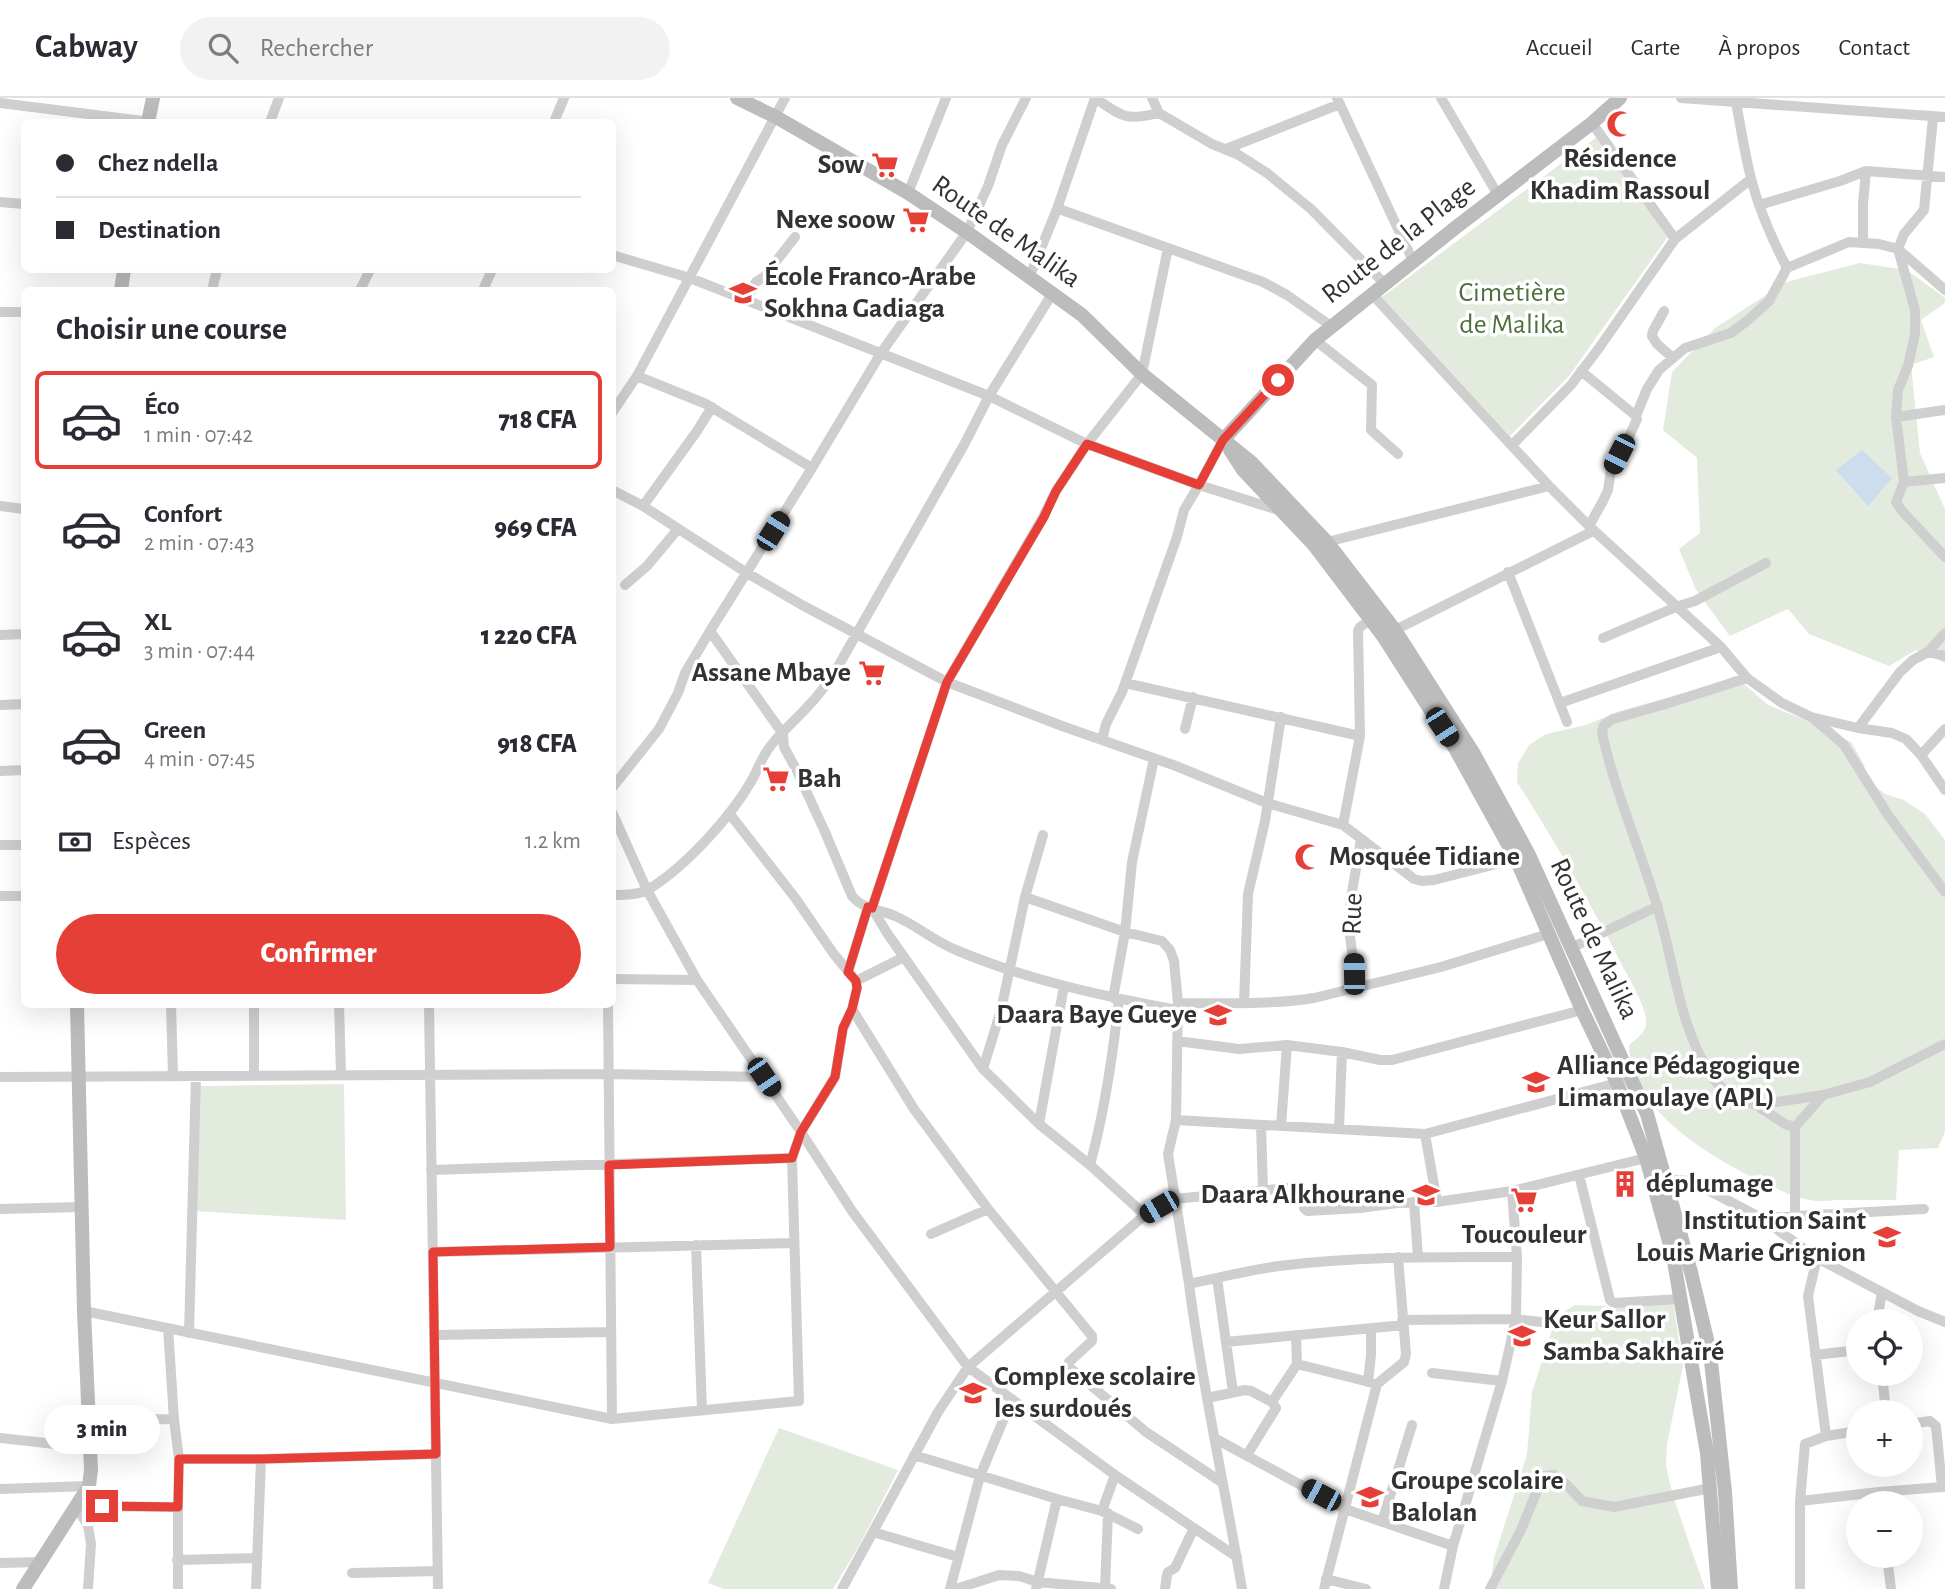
<!DOCTYPE html>
<html lang="fr">
<meta charset="utf-8">
<style>
:root{--surface:#fff;--page:#f2f2f3;--text:#2b2b33;--muted:#7c7c81;--line:#e1e1e2;--accent:#e63f37}
body{margin:0;font-family:"Alegreya Sans",sans-serif;background:var(--page);color:var(--text);height:100vh;display:flex;flex-direction:column;font-size:26px;white-space:nowrap}
*{box-sizing:border-box;margin:0}
p{font-size:23px;color:var(--muted)}
.icon{flex:none;width:38px;height:38px;fill:none;stroke:currentColor;stroke-width:2;stroke-linecap:round;stroke-linejoin:round}
.map{position:relative;flex:1;overflow:hidden}
.details{position:absolute;left:21px;top:189px;width:595px;height:721px;display:flex;flex-direction:column;background:var(--surface);border-radius:10px;box-shadow:0 7px 28px #0002}
.details>*{flex:none}
.banner{position:absolute;left:21px;top:21px;width:595px;height:154px;border-radius:10px;box-shadow:0 7px 28px #0002;display:grid;align-content:center;height:154px;padding:0 35px;background:var(--surface)}
.buttons{position:absolute;left:1846px;top:1211px;display:grid;gap:14px}
.buttons a{display:grid;place-items:center;width:77px;height:77px;border-radius:50%;background:var(--surface);box-shadow:0 7px 28px #0002;font-size:35px}
.end{position:absolute;width:32px;height:32px;margin:-16px;border:9px solid #e63f37;background:#fff;box-shadow:0 0 0 4px #fff}
.from{border-radius:50%}
.bubble{position:absolute;height:49px;border-radius:24px;background:var(--surface);box-shadow:0 7px 28px #0002;font-size:23px;font-weight:800;line-height:49px;text-align:center}
.car{position:absolute;width:21px;height:42px;margin:-21px -10px;border-radius:9px;box-shadow:0 0 5px 2px #0007;background:linear-gradient(#222 24%,#8ab4d8 0 40%,#222 0 76%,#8ab4d8 0 86%,#222 0)}
.banner b{display:flex;align-items:center;gap:24px;height:66px;font-size:26px}
.banner b+b{border-top:2px solid var(--line)}
.banner i{width:18px;height:18px;background:var(--text)}
ul{padding:0;list-style:none}
li{display:flex;align-items:center;gap:21px;height:98px;margin:0 14px 10px;padding:0 21px;border:4px solid transparent;border-radius:10px}
li div{flex:1}
li b{display:block;font-size:26px}
li em{font-style:normal;font-weight:800}
li.active{border-color:var(--accent)}
li>.icon{width:63px;height:63px;stroke-width:1.5}
h2{padding:0 35px;font-size:32px;line-height:84px}
.pay{display:flex;align-items:center;gap:18px;height:77px;padding:0 35px;font-size:26px}
.pay p{margin-inline-start:auto}
.cta{display:flex;gap:14px;margin-top:auto;padding:14px 35px}
.cta a{flex:1;height:80px;border-radius:42px;background:var(--accent);color:#fff;font-size:28px;font-weight:800;line-height:80px;text-align:center}
header{display:flex;align-items:center;gap:42px;box-sizing:border-box;height:98px;padding:0 35px;background:var(--surface);border-bottom:2px solid var(--line)}
header strong{font-size:33px}
nav{display:flex;gap:38px;margin-inline-start:auto;font-size:24px}
.search{width:490px;height:63px;background:var(--page);display:flex;align-items:center;gap:18px;box-sizing:border-box;padding:0 24px;border-radius:38px;color:var(--muted);font-size:26px}
.map>svg:first-child{display:block}
.green{fill:#e3ebde}
.water{fill:#cdddee}
.lines{fill:none;stroke-linecap:round;stroke-linejoin:round}
.street{stroke:#cfcfcf;stroke-width:10}
.secondary{stroke:#bcbcbc;stroke-width:14}
.route{stroke:#e63f37;stroke-width:9}
.labels{text-anchor:middle;dominant-baseline:central;stroke-width:7;stroke-linejoin:round;paint-order:stroke}
.poi-label{font-size:28px;font-weight:bold;fill:#323232;stroke:#fff;text-anchor:start}
.street-label{font-size:28px;fill:#323232;stroke:#fff}
.park-label{font-size:28px;fill:#4f6f3e;stroke:#fff}
</style>
<header>
<strong>Cabway</strong>
<div class="search"><svg class="icon" aria-label="search" viewBox="0 0 24 24"><circle cx="10" cy="10" r="6"/><path d="M15 15l6 6"/></svg>Rechercher</div>
<nav><a>Accueil</a><a>Carte</a><a>À propos</a><a>Contact</a></nav>
</header>
<div class="map">
<svg width="1945" height="1491" viewBox="0 0 1945 1491">
<rect width="100%" height="100%" fill="#fff"/>
<path class="green" d="M1598,38L1669,137L1569,278L1510,338L1382,199Z
M1860,165L1907,172L1945,200V205L1921,222L1934,259L1911,267L1920,355L1945,411V565L1916,552L1889,568L1809,536L1788,511L1730,538L1696,492L1679,451L1700,435L1697,360L1663,332L1672,274L1715,230L1786,184Z
M1735,578L1768,607L1828,631L1852,645L1864,667L1867,679L1874,687L1885,696L1904,702L1925,716L1945,742V1034L1938,1050L1899,1052L1896,1102C1876,1102 1856,1102 1837,1102C1826,1103 1815,1104 1805,1101C1789,1098 1775,1089 1760,1083C1710,1059 1629,1011 1629,947C1635,942 1644,936 1646,927C1649,913 1629,881 1622,867C1590,804 1555,744 1517,684L1518,665L1529,647L1546,636L1586,627L1617,614L1718,585Z
M344,986L346,1122L193,1113L198,988Z
M1632,1204H1673L1683,1268L1667,1346L1666,1368L1673,1398L1705,1491H1490L1494,1460L1527,1356L1532,1294L1552,1232L1565,1213L1575,1207L1607,1208Z
M779,1330L898,1372L860,1446L833,1491H724L708,1485Z"/>
<path class="water" d="M1862,352L1892,380L1868,408L1836,372Z"/>
<g class="lines">
<path class="street" d="M1026,0L1002,47L988,88L967,134L881,255L812,370L710,533L783,636L784,649L796,671L825,734L852,798C862,811 881,812 895,818C916,827 934,843 956,852C1027,882 1102,898 1178,912
M1095,0C1123,19 1124,23 1159,15
M1152,0L1159,15L1212,46L1237,56L1267,75L1311,111L1385,186
M1337,0L1413,163
M1441,0L1498,97
M1681,0L1945,19
M1736,4C1741,31 1745,58 1752,84C1760,114 1773,143 1787,170L1849,144L1879,146L1898,151L1945,192
M0,5L151,24
M1933,20L1924,112L1904,136L1898,151L1915,212V236L1908,268L1898,292L1896,319L1904,384L1896,404L1903,414L1945,459
M270,24L279,0
M554,24L564,0
M1592,25L1675,141
M1226,51L1340,6
M908,95L946,0
M0,104L24,106
M1759,107L1840,83L1866,73L1945,79
M1057,111H1059L1263,184L1287,197L1331,228
M1863,145V106L1866,73
M612,157L690,180L989,298L1087,346L1199,387L1278,412
M1029,180L1057,111L1095,0
M212,192L217,172
M360,192L370,172
M483,192L492,172
M1372,196L1549,388L1589,428L1721,549L1747,580L1782,605L1811,619L1858,630L1892,635L1906,641L1921,657L1945,692
M745,203L756,184L764,179L795,139
M1664,213L1653,233L1652,238L1657,246L1673,260
M0,214H24
M1315,242L1372,287L1371,332L1398,356
M1581,273L1636,318L1637,321L1624,350L1611,372L1608,392L1603,403L1589,428
M637,278L706,306L812,370
M612,315L637,278L785,0
M1636,318L1647,291L1659,272L1685,250L1731,235L1748,222L1769,203L1787,170
M1896,319L1945,312
M1512,347L1571,287L1599,250L1675,141L1751,81
M1904,384L1945,380
M612,392L643,408L747,475L802,507L947,584L1062,628L1176,668L1267,705L1343,727L1414,781L1422,783L1434,782L1516,761
M0,408L24,411
M643,408L697,333L712,309
M1327,444L1549,388
M1508,474L1567,624
M625,487L647,468L678,431
M1395,532L1593,433
M0,537L24,536
M1603,540L1676,509L1695,503L1766,465
M1928,554L1945,558
M1747,580L1669,605L1613,621L1604,627L1602,635C1615,694 1640,750 1657,808C1675,866 1678,927 1712,979C1723,994 1739,1002 1756,1007L1823,997L1870,984L1945,946
M1125,585L1360,638
M1560,605L1721,549
M0,607L24,606
M1815,622L1844,647L1888,717L1945,794
M1858,630L1900,574L1913,562L1928,554L1945,535
M1185,631L1193,599
M1102,642L1106,626L1122,594L1177,439L1184,412L1199,387L1223,342
M1921,657L1945,631
M0,673L24,672
M612,690L659,631L678,595L685,575L710,533
M612,714L647,792L697,882L801,1034L852,1113L968,1269L1115,1377L1237,1459
M729,715L796,801L833,855L856,883
M1343,727L1360,638L1358,533L1360,529L1370,522
M1043,737L1025,799L1001,912L983,971L1039,1026L1090,1067
M0,747H24
M612,797C625,797 638,797 649,791C685,769 731,719 752,682C759,669 763,656 773,645C784,631 798,620 810,606C820,596 828,584 836,572L965,345L989,298L1052,196
M0,798H24
M1025,799L1125,834L1162,843L1170,852L1174,863L1178,905L1176,1022L1168,1056L1189,1186C1218,1180 1249,1172 1279,1168C1358,1158 1437,1159 1517,1159
M1571,850L1658,808
M848,874L868,809
M612,881L697,882
M1354,891L1353,861L1349,831L1351,800L1361,741
M1113,900L1125,834L1132,764L1154,661
M1119,901C1113,957 1105,1012 1090,1067L1145,1117
M1178,905C1223,905 1269,907 1314,900L1441,869L1548,836
M1244,905L1248,796L1265,723L1281,619
M171,906L173,978
M254,906V978
M339,906L341,977
M429,906L438,1491
M608,906L612,1321
M852,911L914,1011L988,1111L1092,1238V1243L1069,1264L1068,1268L1146,1334L1223,1385
M1177,943L1239,951L1287,947L1342,954L1380,962H1392L1582,912
M983,971L887,835L872,810L947,584L1043,419L1056,393L1087,346L1142,276L1168,150
M0,979L608,976L763,979
M1756,1007L1785,1026L1795,1029
M1176,1022L1425,1036L1617,985
M1039,1026L1064,888
M1261,1027L1263,1092
M1281,1028L1287,947
M1339,1031L1342,954
M1425,1036L1437,1104
M431,1072L792,1060
M1579,1077L1610,1202L1614,1205L1680,1201
M1666,1081L1691,1083L1761,1120L1817,1160L1918,1213L1945,1224
M1414,1104L1418,1159
M0,1111L81,1109
M1795,1118V1029L1823,997
M1761,1120L1924,1111
M931,1136L988,1111
M696,1147L702,1312
M433,1154L794,1145
M1817,1160L1808,1198L1826,1338
M1217,1180L1233,1294
M1189,1186C1202,1288 1225,1389 1242,1491
M84,1213L612,1321L799,1303L792,1060L801,1034L835,979L843,931L852,911L857,890L856,883L904,859
M1402,1222L1516,1221L1550,1225
M1877,1223L1882,1194
M189,1235L196,978
M434,1237L611,1234
M1226,1244L1404,1227
M1815,1257L1858,1252
M1297,1266L1377,1286L1324,1491
M1432,1275L1502,1283
M1882,1276L1886,1314
M1368,1284L1371,1257V1231
M1377,1286L1404,1264L1406,1256L1398,1159
M1207,1300L1245,1292L1251,1293L1272,1304
M90,1322L174,1321
M1911,1326L1930,1323L1936,1328L1942,1389H1945
M0,1340L91,1350
M1216,1341L1345,1411L1453,1448
M914,1357L1057,1401L1102,1413L1138,1431
M1247,1357L1276,1310L1272,1304L1297,1266L1296,1237
M179,1361H261L436,1356
M0,1391L89,1388
M1800,1403L1879,1394L1942,1389
M76,1408L178,1409L179,1361L174,1321L168,1230
M76,1408L88,1428L91,1446L88,1491
M1102,1413L1115,1377
M1382,1424L1412,1327
M873,1434L958,1459
M1887,1458L1891,1491
M177,1462L257,1460
M0,1465L41,1464
M352,1475L438,1473
M1326,1481L1366,1491
M178,1491V1409
M256,1491L261,1361
M842,1491L938,1314L968,1269L1145,1117L1174,1101L1298,1089L1302,1091L1304,1110L1307,1113L1360,1110L1397,1105L1437,1104L1512,1093L1646,1060
M950,1491L980,1378L1012,1301
M956,1491L999,1477L1019,1478L1038,1484L1111,1491
M1036,1491L1057,1401
M1105,1491L1108,1415
M1165,1491L1167,1477L1168,1474L1175,1470L1194,1430
M1444,1491L1453,1448L1502,1283L1516,1221L1517,1159L1512,1093
M1490,1491L1521,1432L1543,1378L1554,1377L1568,1388L1582,1403L1614,1409L1711,1390
M1800,1491V1403L1805,1346L1826,1338L1858,1333"/>
<path class="secondary" d="M737,0L776,19L908,95L971,137L1082,217L1142,276L1252,365L1327,444L1395,532L1474,656L1528,755L1647,1016L1691,1174L1710,1254L1725,1394L1731,1491
M148,24L153,0
M121,192L124,172
M1223,342L1315,242L1455,130L1592,25L1620,0
M1230,352L1243,372L1314,447L1383,538L1456,652L1516,761L1582,912L1617,985L1646,1060L1673,1158L1707,1355L1718,1491
M23,1491L89,1388L91,1372L84,1213L77,906"/>
</g>
<g class="lines">
<path class="route" d="M102,1408L178,1409L179,1361H261L436,1356L433,1154L610,1149L609,1067L792,1060L801,1034L835,979L843,930L852,911L857,890L856,883L848,874L868,809L872,810L947,584L1044,419L1056,393L1087,346L1199,387L1223,342L1278,282"/>
</g>
<defs>
<symbol id="mosque-bare" viewBox="-9 -9 18 18"><path d="M3.5-4.9A6 6 0 1 0 3.5 4.9A5 5 0 1 1 3.5-4.9Z" fill="#e63f37" stroke="#fff" stroke-width="2.5" paint-order="stroke"/></symbol>
<symbol id="supermarket-bare" viewBox="-9 -9 18 18"><path d="M-6-5.5h2.5l.6 2H6L4.5 2H-2.5L-4.4-4H-6ZM-1.5 3.2a1.3 1.3 0 1 0 .1 0ZM3 3.2a1.3 1.3 0 1 0 .1 0Z" fill="#e63f37" stroke="#fff" stroke-width="2.5" paint-order="stroke"/></symbol>
<symbol id="school-bare" viewBox="-9 -9 18 18"><path d="M0-5L7-2L0 1L-7-2ZM-4 1L0 2.5L4 1V4Q0 6-4 4Z" fill="#e63f37" stroke="#fff" stroke-width="2.5" paint-order="stroke"/></symbol>
<symbol id="building-bare" viewBox="-9 -9 18 18"><path d="M-4-6H4V6H1V3H-1V6H-4ZM-2.5-4.3h1.7v1.8h-1.7ZM.8-4.3h1.7v1.8H.8ZM-2.5-1h1.7V.8h-1.7ZM.8-1h1.7V.8H.8Z" fill="#e63f37" stroke="#fff" stroke-width="2.5" paint-order="stroke"/></symbol>
</defs>
<g fill-rule="evenodd">
<use href="#mosque-bare" x="1601" y="7" width="38" height="38"/>
<use href="#supermarket-bare" x="866" y="48" width="38" height="38"/>
<use href="#supermarket-bare" x="897" y="103" width="38" height="38"/>
<use href="#school-bare" x="724" y="176" width="38" height="38"/>
<use href="#supermarket-bare" x="853" y="556" width="38" height="38"/>
<use href="#supermarket-bare" x="757" y="662" width="38" height="38"/>
<use href="#mosque-bare" x="1289" y="740" width="38" height="38"/>
<use href="#school-bare" x="1199" y="898" width="38" height="38"/>
<use href="#school-bare" x="1517" y="965" width="38" height="38"/>
<use href="#building-bare" x="1606" y="1067" width="38" height="38"/>
<use href="#school-bare" x="1407" y="1078" width="38" height="38"/>
<use href="#supermarket-bare" x="1505" y="1083" width="38" height="38"/>
<use href="#school-bare" x="1868" y="1120" width="38" height="38"/>
<use href="#school-bare" x="1503" y="1219" width="38" height="38"/>
<use href="#school-bare" x="954" y="1276" width="38" height="38"/>
<use href="#school-bare" x="1351" y="1380" width="38" height="38"/>
</g>
<g class="labels">
<g class="poi-label">
<text x="1620" y="61" text-anchor="middle">Résidence<tspan x="1620" dy="32">Khadim Rassoul</tspan></text>
<text x="864" y="67" text-anchor="end">Sow</text>
<text x="895" y="122" text-anchor="end">Nexe soow</text>
<text x="764" y="179">École Franco-Arabe<tspan x="764" dy="32">Sokhna Gadiaga</tspan></text>
<text x="851" y="575" text-anchor="end">Assane Mbaye</text>
<text x="797" y="681">Bah</text>
<text x="1329" y="759">Mosquée Tidiane</text>
<text x="1197" y="917" text-anchor="end">Daara Baye Gueye</text>
<text x="1557" y="968">Alliance Pédagogique<tspan x="1557" dy="32">Limamoulaye (APL)</tspan></text>
<text x="1646" y="1086">déplumage</text>
<text x="1405" y="1097" text-anchor="end">Daara Alkhourane</text>
<text x="1866" y="1123" text-anchor="end">Institution Saint<tspan x="1866" dy="32">Louis Marie Grignion</tspan></text>
<text x="1524" y="1137" text-anchor="middle">Toucouleur</text>
<text x="1543" y="1222">Keur Sallor<tspan x="1543" dy="32">Samba Sakhaïré</tspan></text>
<text x="994" y="1279">Complexe scolaire<tspan x="994" dy="32">les surdoués</tspan></text>
<text x="1391" y="1383">Groupe scolaire<tspan x="1391" dy="32">Balolan</tspan></text>
</g>
<g class="street-label">
<text transform="translate(1006 134) rotate(35)">Route de Malika</text>
<text transform="translate(1399 143) rotate(-38)">Route de la Plage</text>
<text transform="translate(1353 816) rotate(-88)">Rue</text>
<text transform="translate(1594 841) rotate(65)">Route de Malika</text>
</g>
<g class="park-label">
<text x="1512" y="195">Cimetière<tspan x="1512" dy="32">de Malika</tspan></text>
</g>
</g>
</svg>
<div class="buttons">
<a><svg class="icon" aria-label="locate" viewBox="0 0 24 24"><circle cx="12" cy="12" r="6"/><path d="M12 2v4M12 18v4M2 12h4M18 12h4"/></svg></a>
<a>+</a>
<a>−</a>
</div>
<i class="end from" style="left:1278px;top:282px"></i>
<i class="end" style="left:102px;top:1408px"></i>
<div class="bubble" style="left:44px;top:1307px;width:116px">3 min</div>
<i class="car" style="left:1619px;top:356px;rotate:207deg"></i>
<i class="car" style="left:773px;top:433px;rotate:32deg"></i>
<i class="car" style="left:1442px;top:629px;rotate:147deg"></i>
<i class="car" style="left:1354px;top:876px;rotate:359deg"></i>
<i class="car" style="left:764px;top:979px;rotate:146deg"></i>
<i class="car" style="left:1159px;top:1109px;rotate:240deg"></i>
<i class="car" style="left:1321px;top:1397px;rotate:298deg"></i>
<div class="banner">
<b><i class="from"></i>Chez ndella</b>
<b><i></i>Destination</b>
</div>
<section class="details">
<h2>Choisir une course</h2>
<ul>
<li class="active"><svg class="icon" aria-label="car" viewBox="0 0 24 24"><path d="M5 17H2v-5l4-1 3-4h7l3 4 3 1v5h-3M9 17h6M6 11h13"/><circle cx="7" cy="17" r="2"/><circle cx="17" cy="17" r="2"/></svg><div><b>Éco</b><p>1 min · 07:42</p></div><em>718 CFA</em></li>
<li><svg class="icon" aria-label="car" viewBox="0 0 24 24"><path d="M5 17H2v-5l4-1 3-4h7l3 4 3 1v5h-3M9 17h6M6 11h13"/><circle cx="7" cy="17" r="2"/><circle cx="17" cy="17" r="2"/></svg><div><b>Confort</b><p>2 min · 07:43</p></div><em>969 CFA</em></li>
<li><svg class="icon" aria-label="car" viewBox="0 0 24 24"><path d="M5 17H2v-5l4-1 3-4h7l3 4 3 1v5h-3M9 17h6M6 11h13"/><circle cx="7" cy="17" r="2"/><circle cx="17" cy="17" r="2"/></svg><div><b>XL</b><p>3 min · 07:44</p></div><em>1 220 CFA</em></li>
<li><svg class="icon" aria-label="car" viewBox="0 0 24 24"><path d="M5 17H2v-5l4-1 3-4h7l3 4 3 1v5h-3M9 17h6M6 11h13"/><circle cx="7" cy="17" r="2"/><circle cx="17" cy="17" r="2"/></svg><div><b>Green</b><p>4 min · 07:45</p></div><em>918 CFA</em></li>
</ul>
<div class="pay"><svg class="icon" aria-label="cash" viewBox="0 0 24 24"><path d="M3 7h18v10H3z"/><circle cx="12" cy="12" r="2"/></svg>Espèces<p>1.2 km</p></div>
<div class="cta"><a>Confirmer</a></div>
</section>
</div>
